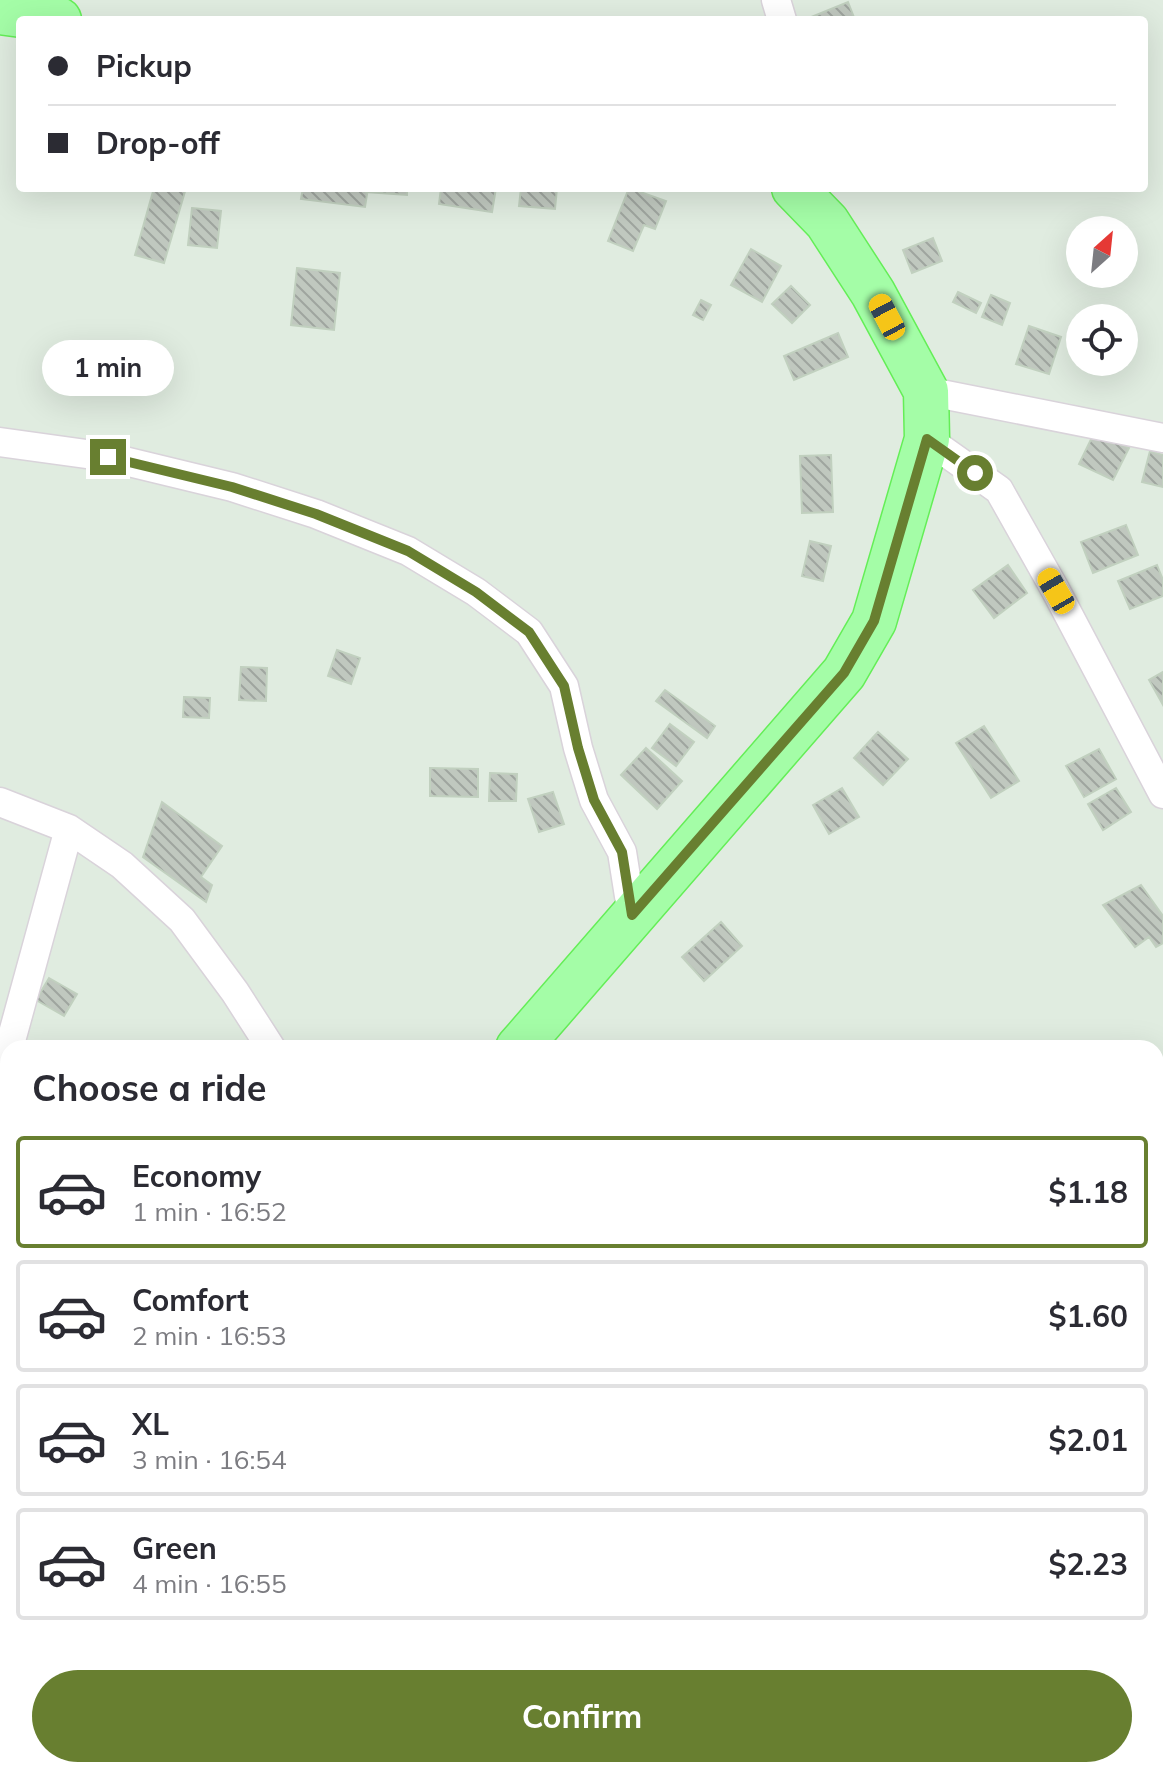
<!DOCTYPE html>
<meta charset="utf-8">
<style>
:root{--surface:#fff;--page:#f2f2f3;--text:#2b2b33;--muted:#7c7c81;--line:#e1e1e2;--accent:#687f30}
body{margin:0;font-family:Mulish,sans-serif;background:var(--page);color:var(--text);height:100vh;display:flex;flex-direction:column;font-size:30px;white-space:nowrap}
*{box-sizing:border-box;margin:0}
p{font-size:26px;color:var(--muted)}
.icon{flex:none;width:44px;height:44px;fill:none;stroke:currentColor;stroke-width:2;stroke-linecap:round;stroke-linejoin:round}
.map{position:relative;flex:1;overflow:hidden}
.panel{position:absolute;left:0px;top:1040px;width:1164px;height:738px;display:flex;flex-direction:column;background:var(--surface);border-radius:24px 24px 0 0;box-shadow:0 8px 32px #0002}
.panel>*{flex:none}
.top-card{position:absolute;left:16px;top:16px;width:1132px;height:176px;border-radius:8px;box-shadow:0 8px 32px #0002;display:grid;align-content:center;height:176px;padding:0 32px;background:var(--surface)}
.needle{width:52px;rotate:27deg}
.buttons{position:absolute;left:1066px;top:216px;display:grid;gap:16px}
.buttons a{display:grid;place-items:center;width:72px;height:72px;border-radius:50%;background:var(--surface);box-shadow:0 8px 32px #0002;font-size:40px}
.end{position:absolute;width:36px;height:36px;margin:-18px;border:10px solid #687f30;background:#fff;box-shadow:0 0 0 4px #fff}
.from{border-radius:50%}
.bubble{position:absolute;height:56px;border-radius:28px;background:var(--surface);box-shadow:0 8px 32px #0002;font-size:26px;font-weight:700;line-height:56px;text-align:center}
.car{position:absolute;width:24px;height:48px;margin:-24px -12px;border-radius:10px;box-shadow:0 0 6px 2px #0007;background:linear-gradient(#f5c518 24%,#345 0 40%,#f5c518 0 76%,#345 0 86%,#f5c518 0)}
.top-card b{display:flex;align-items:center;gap:28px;height:76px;font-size:30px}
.top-card b+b{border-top:2px solid var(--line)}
.top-card i{width:20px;height:20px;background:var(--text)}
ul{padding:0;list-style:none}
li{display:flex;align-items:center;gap:24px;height:112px;margin:0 16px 12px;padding:0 16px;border:4px solid var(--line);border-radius:8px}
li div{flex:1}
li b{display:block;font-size:30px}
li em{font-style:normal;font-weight:700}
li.on{border-color:var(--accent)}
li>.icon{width:72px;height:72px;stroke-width:1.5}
h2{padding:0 32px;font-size:36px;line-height:96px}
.action{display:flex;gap:16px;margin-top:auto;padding:16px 32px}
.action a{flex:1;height:92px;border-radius:48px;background:var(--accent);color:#fff;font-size:32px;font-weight:700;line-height:92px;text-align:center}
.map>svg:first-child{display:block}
.building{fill:url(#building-back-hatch);stroke:#c1d0bf;stroke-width:2}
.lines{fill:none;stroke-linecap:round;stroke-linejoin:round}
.street-casing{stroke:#d9d3da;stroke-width:31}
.primary-casing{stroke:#64ee57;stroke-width:47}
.street{stroke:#fff;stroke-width:28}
.primary{stroke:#a4fda7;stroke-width:44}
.route{stroke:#687f30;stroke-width:10}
</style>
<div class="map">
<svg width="1163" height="1777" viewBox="0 0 1163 1777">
<defs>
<pattern id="building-back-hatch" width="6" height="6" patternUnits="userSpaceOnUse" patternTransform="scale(2)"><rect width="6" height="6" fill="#c0c8bf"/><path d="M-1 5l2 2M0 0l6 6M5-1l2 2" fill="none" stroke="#9fa59f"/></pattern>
</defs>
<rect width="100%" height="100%" fill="#e0ece0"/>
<path class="building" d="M848,2L855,20H804Z
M154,188H186L164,263L135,255Z
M303,188H368L365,207L301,199Z
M367,188H407V195L366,192Z
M441,188H496L492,212L439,204Z
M521,188H557L555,209L519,206Z
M629,188L666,201L655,229L644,225L633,251L608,241Z
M192,208L221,211L217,248L188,245Z
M933,238L942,261L912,273L903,250Z
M751,249L781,266L762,302L731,285Z
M297,268L340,273L334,330L291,325Z
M791,286L810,305L792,323L772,304Z
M958,292L981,303L976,313L953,302Z
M991,295L1010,303L1002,325L982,317Z
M701,300L711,305L703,320L693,315Z
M1029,326L1061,337L1049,374L1016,364Z
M838,333L848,357L794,380L784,356Z
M1095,431L1129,448L1113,480L1079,464Z
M1150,451L1163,455V487L1142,482Z
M831,455L833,512L802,513L800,456Z
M1126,525L1138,555L1093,573L1081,542Z
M810,541L831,546L823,581L802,576Z
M1008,565L1027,593L994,618L973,590Z
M1157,565L1163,580V596L1130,609L1118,581Z
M337,650L360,658L351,684L328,676Z
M241,667L267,668L266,701L239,700Z
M1163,672V705L1149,680Z
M665,690L715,726L707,738L656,701Z
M184,697L210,698L209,718L183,717Z
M670,724L694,742L676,766L652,748Z
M984,726L1019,781L991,798L956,743Z
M878,732L908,759L883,785L854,758Z
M646,748L682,781L657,809L621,775Z
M1099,749L1116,779L1084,797L1066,766Z
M430,768L478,769V797L430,796Z
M490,773L517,774L516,801H489Z
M842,788L859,817L829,834L813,805Z
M1116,788L1131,812L1103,830L1088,804Z
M553,792L564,824L539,832L528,799Z
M162,802L222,846L201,877L212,885L206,902L143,857Z
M1141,885L1163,916V943L1156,947L1149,937L1135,947L1103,905Z
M721,922L742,946L704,981L682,957Z
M49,978L77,994L64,1016L36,1000Z
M8,1153V1190L0,1187V1179Z
M0,1222L8,1223V1261L0,1260Z
M1163,1314V1343L1156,1347V1318Z"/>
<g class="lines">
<defs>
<path id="street" d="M776,0L782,20
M926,391L1163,438
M927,439L999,490L1056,591L1163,794
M0,442L108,457L232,487L316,514L408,551L476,592L529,632L564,686L578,748L594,800L622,852L632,915
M0,802L69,829L122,865L182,920L235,992L271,1048
M9,1048L69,829
M0,1079L8,1050"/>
<path id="primary" d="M0,12L59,20
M518,1048L844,673L874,621L927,439L926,391L873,293L827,222L794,188
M238,1777L240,1770"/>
</defs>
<use href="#street" class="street-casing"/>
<use href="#primary" class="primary-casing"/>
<use href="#street" class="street"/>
<use href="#primary" class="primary"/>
</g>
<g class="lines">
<path class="route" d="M108,457L232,487L316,514L408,551L476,592L529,632L564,686L578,748L594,800L622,852L632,915L844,673L874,621L927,439L975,473"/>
</g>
</svg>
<div class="buttons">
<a><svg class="needle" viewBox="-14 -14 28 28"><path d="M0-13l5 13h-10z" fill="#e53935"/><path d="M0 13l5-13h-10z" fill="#7c7c81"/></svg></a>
<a><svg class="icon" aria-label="locate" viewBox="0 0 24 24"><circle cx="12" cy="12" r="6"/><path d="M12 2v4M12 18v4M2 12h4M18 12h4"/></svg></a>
</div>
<i class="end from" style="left:975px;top:473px"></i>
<i class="end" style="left:108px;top:457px"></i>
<div class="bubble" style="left:42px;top:340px;width:132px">1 min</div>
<i class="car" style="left:887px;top:317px;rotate:332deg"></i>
<i class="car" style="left:1056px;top:591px;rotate:330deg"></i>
<div class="top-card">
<b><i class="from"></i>Pickup</b>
<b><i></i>Drop-off</b>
</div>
<section class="panel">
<h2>Choose a ride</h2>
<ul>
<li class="on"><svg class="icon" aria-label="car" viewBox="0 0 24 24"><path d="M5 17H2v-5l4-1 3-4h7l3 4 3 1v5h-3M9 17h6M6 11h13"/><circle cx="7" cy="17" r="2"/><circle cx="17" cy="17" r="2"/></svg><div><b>Economy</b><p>1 min · 16:52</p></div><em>$1.18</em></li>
<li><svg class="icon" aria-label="car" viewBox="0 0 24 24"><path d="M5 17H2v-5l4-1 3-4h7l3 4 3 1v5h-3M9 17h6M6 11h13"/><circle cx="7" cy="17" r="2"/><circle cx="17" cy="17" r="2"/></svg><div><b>Comfort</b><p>2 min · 16:53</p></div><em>$1.60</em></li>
<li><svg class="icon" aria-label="car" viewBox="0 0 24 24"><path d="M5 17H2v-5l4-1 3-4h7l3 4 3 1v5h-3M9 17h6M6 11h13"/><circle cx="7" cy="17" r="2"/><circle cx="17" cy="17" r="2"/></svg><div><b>XL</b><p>3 min · 16:54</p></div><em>$2.01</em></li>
<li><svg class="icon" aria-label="car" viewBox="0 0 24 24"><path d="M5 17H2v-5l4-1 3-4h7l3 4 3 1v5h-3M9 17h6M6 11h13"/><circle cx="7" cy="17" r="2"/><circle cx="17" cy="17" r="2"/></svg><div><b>Green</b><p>4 min · 16:55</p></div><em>$2.23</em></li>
</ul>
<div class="action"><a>Confirm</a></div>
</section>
</div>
